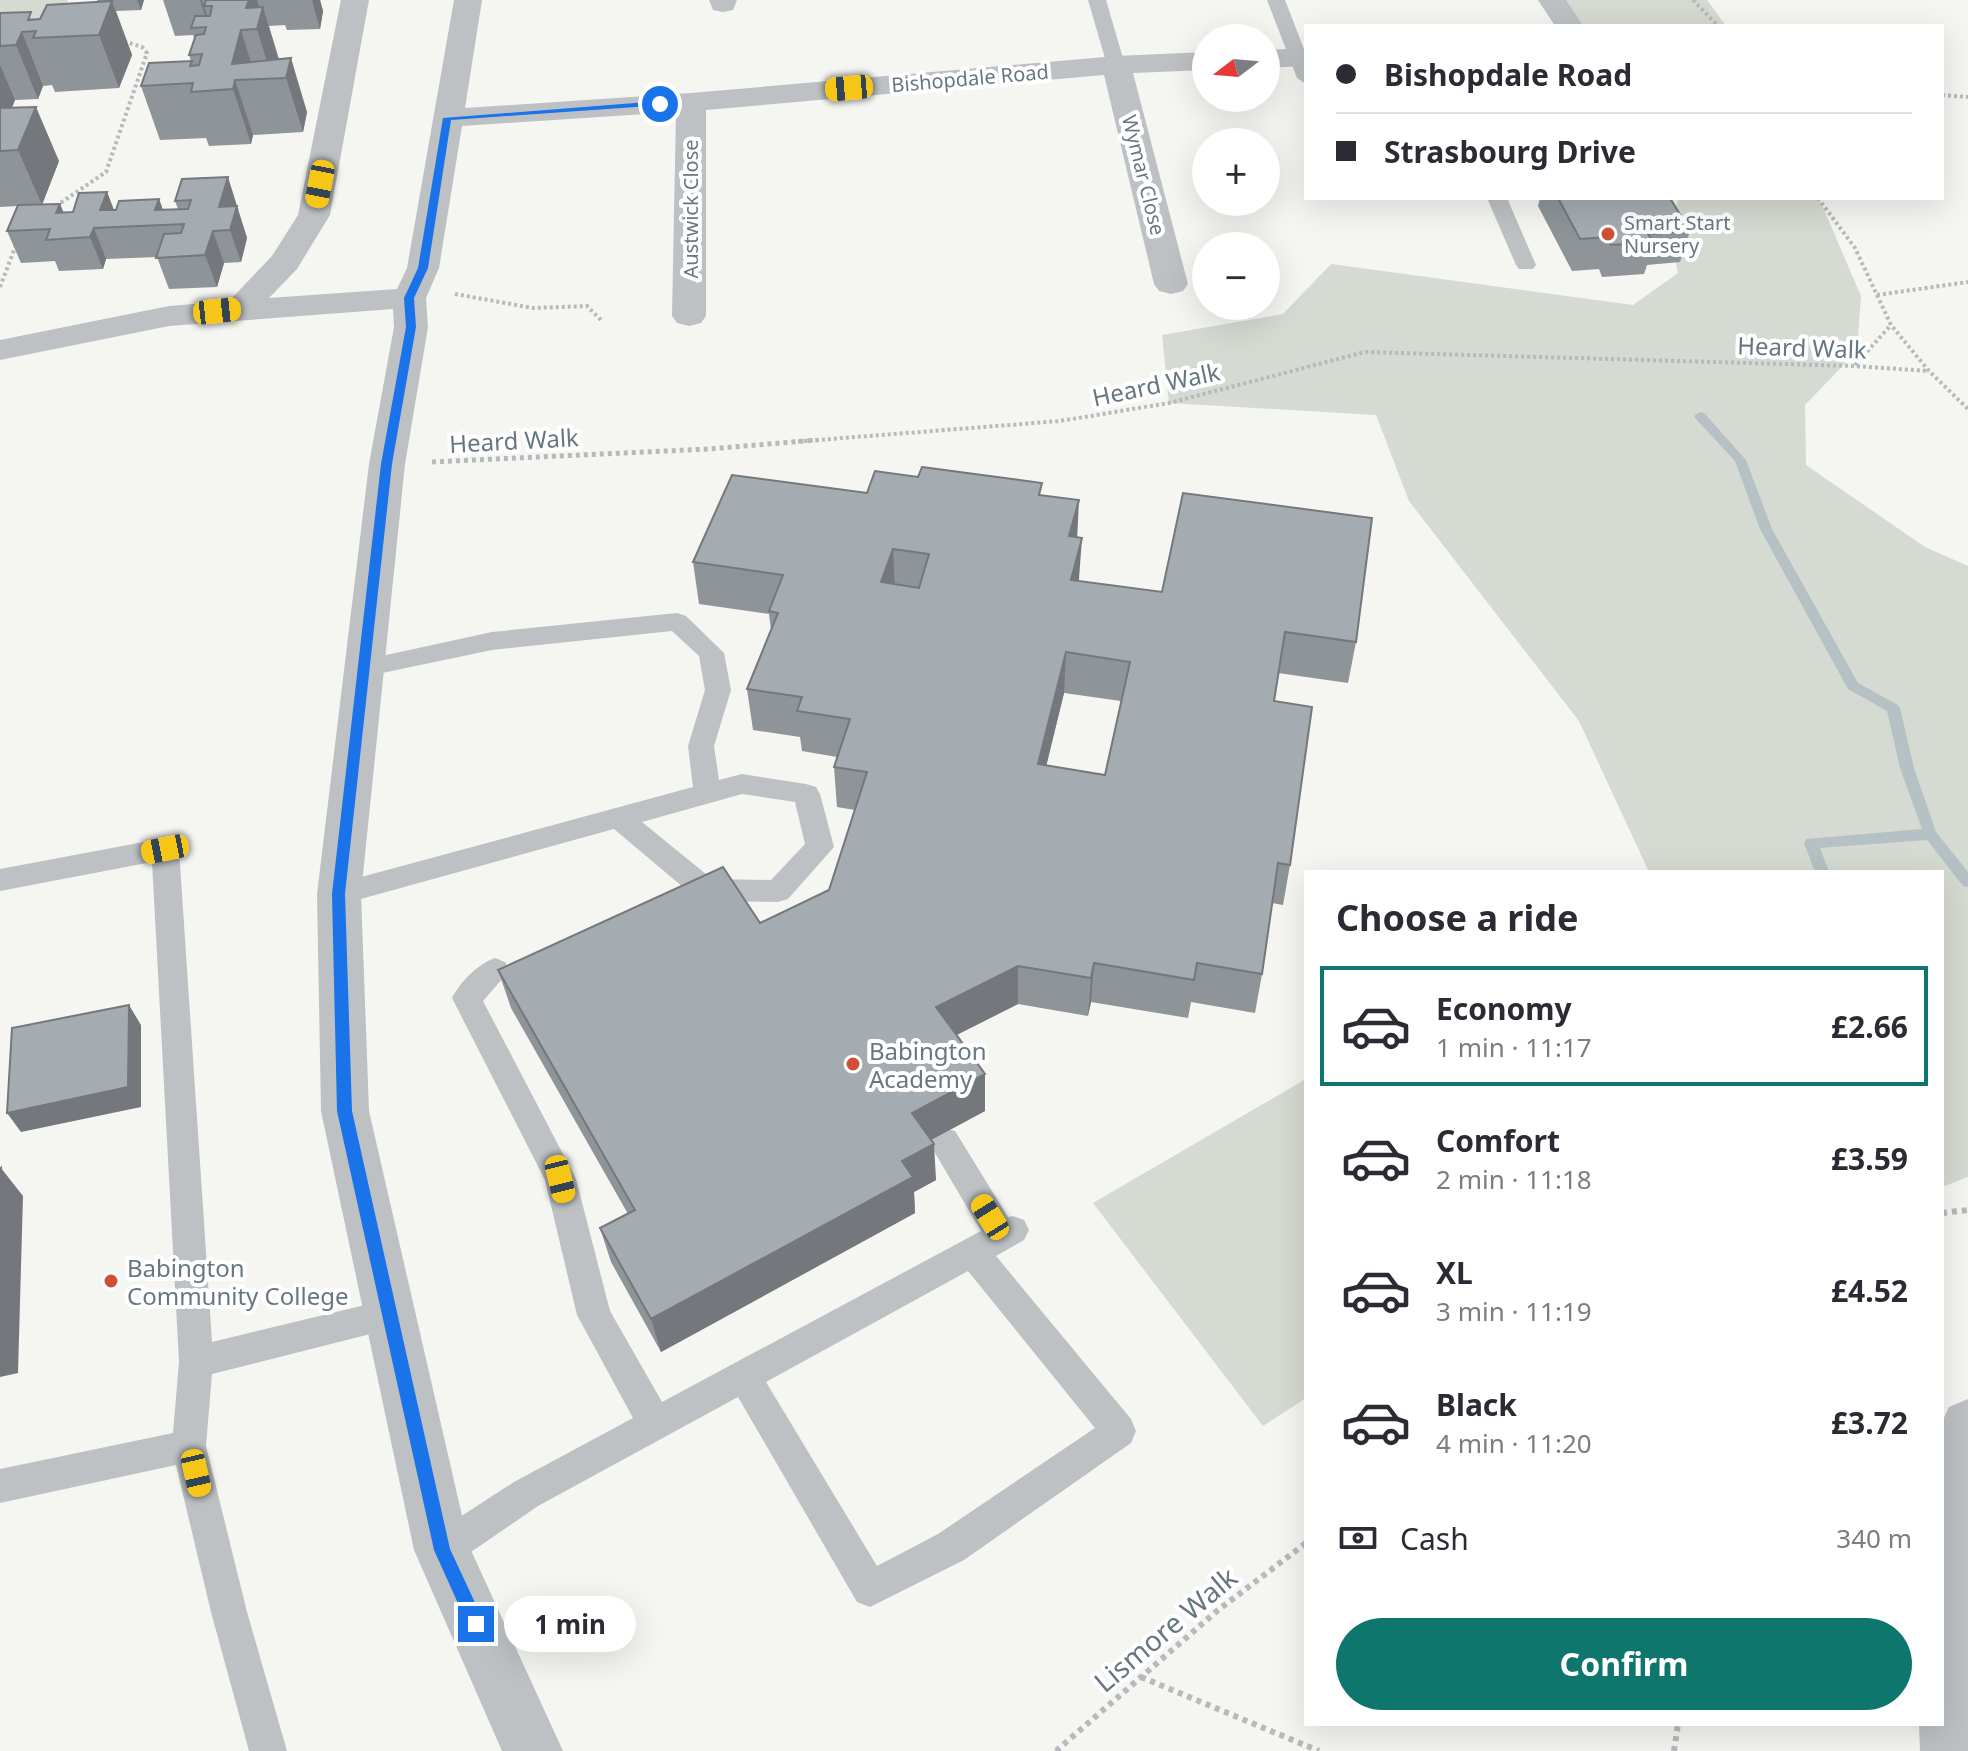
<!DOCTYPE html>
<meta charset="utf-8">
<style>
:root{--surface:#fff;--page:#f2f2f3;--text:#2b2b33;--muted:#7c7c81;--line:#e1e1e2;--accent:#0f766e}
body{margin:0;font-family:"Noto Sans",sans-serif;background:var(--page);color:var(--text);height:100vh;display:flex;flex-direction:column;font-size:30px;white-space:nowrap}
*{box-sizing:border-box;margin:0}
p{font-size:26px;color:var(--muted)}
.icon{flex:none;width:44px;height:44px;fill:none;stroke:currentColor;stroke-width:2;stroke-linecap:round;stroke-linejoin:round}
.map{position:relative;flex:1;overflow:hidden}
.sheet{position:absolute;left:1304px;top:870px;width:640px;height:856px;display:flex;flex-direction:column;background:var(--surface);border-radius:0px;box-shadow:0 8px 32px #0002}
.sheet>*{flex:none}
.banner{position:absolute;left:1304px;top:24px;width:640px;height:176px;border-radius:0px;box-shadow:0 8px 32px #0002;display:grid;align-content:center;height:176px;padding:0 32px;background:var(--surface)}
.needle{width:52px;rotate:254deg}
.tools{position:absolute;left:1192px;top:24px;display:grid;gap:16px}
.tools a{display:grid;place-items:center;width:88px;height:88px;border-radius:50%;background:var(--surface);box-shadow:0 8px 32px #0002;font-size:40px}
.end{position:absolute;width:36px;height:36px;margin:-18px;border:10px solid #1a73e8;background:#fff;box-shadow:0 0 0 4px #fff}
.from{border-radius:50%}
.bubble{position:absolute;height:56px;border-radius:28px;background:var(--surface);box-shadow:0 8px 32px #0002;font-size:26px;font-weight:700;line-height:56px;text-align:center}
.car{position:absolute;width:24px;height:48px;margin:-24px -12px;border-radius:10px;box-shadow:0 0 6px 2px #0007;background:linear-gradient(#f5c518 24%,#345 0 40%,#f5c518 0 76%,#345 0 86%,#f5c518 0)}
.banner b{display:flex;align-items:center;gap:28px;height:76px;font-size:30px}
.banner b+b{border-top:2px solid var(--line)}
.banner i{width:20px;height:20px;background:var(--text)}
ul{padding:0;list-style:none}
li{display:flex;align-items:center;gap:24px;height:120px;margin:0 16px 12px;padding:0 16px;border:4px solid transparent;border-radius:0px}
li div{flex:1}
li b{display:block;font-size:30px}
li em{font-style:normal;font-weight:700}
li.selected{border-color:var(--accent)}
li>.icon{width:72px;height:72px;stroke-width:1.5}
h2{padding:0 32px;font-size:36px;line-height:96px}
.pay{display:flex;align-items:center;gap:20px;height:88px;padding:0 32px;font-size:30px}
.pay p{margin-inline-start:auto}
.primary-button{display:flex;gap:16px;margin-top:auto;padding:16px 32px}
.primary-button a{flex:1;height:92px;border-radius:48px;background:var(--accent);color:#fff;font-size:32px;font-weight:700;line-height:92px;text-align:center}
.map>svg:first-child{display:block}
.green{fill:#d5dad2}
.lines{fill:none;stroke-linecap:round;stroke-linejoin:round}
.stream{fill:#b5c1c4;fill-rule:evenodd}
.path-far2{stroke:#b7babc;stroke-width:4;stroke-dasharray:3 3;stroke-linecap:butt}
.path-far1{stroke:#b7babc;stroke-width:5;stroke-dasharray:4 4;stroke-linecap:butt}
.path{stroke:#b7babc;stroke-width:6;stroke-dasharray:5 5;stroke-linecap:butt}
.service{fill:#bdc1c4;fill-rule:evenodd}
.minor{fill:#bdc1c4;fill-rule:evenodd}
.wall{fill:#8e9498;fill-rule:evenodd}
.shaded-wall{fill:#74787c}
.building{fill:#a5acb1;stroke:#74787c;stroke-width:2;fill-rule:evenodd}
.route{fill:#1a73e8}
.poi-dot{fill:#d14f37;stroke:#fff;stroke-width:3}
.labels{text-anchor:middle;dominant-baseline:central;stroke-width:8;stroke-linejoin:round;paint-order:stroke}
.far-street-label{font-size:20px;fill:#677780;stroke:#fff}
.far-poi-label{font-size:20px;fill:#677780;stroke:#fff;text-anchor:start}
.street-label{font-size:24px;fill:#677780;stroke:#fff}
.poi-label{font-size:24px;fill:#677780;stroke:#fff;text-anchor:start}
.near-street-label{font-size:28px;fill:#677780;stroke:#fff}
</style>
<div class="map">
<svg width="1968" height="1751" viewBox="0 0 1968 1751">
<rect width="100%" height="100%" fill="#f5f5f2"/>
<path class="green" d="M0,0H68L62,12L0,68Z
M1547,0H1707L1726,26H1569Z
M1679,198H1819L1861,296L1857,351L1805,405L1806,465L1925,547L1968,566V1177L1942,1187V872H1649L1579,721L1409,501L1376,415L1169,403L1162,335L1283,314L1331,264L1633,305L1678,273L1668,226Z
M1306,1079V1398L1263,1426L1093,1203Z"/>
<g class="lines">
<path class="stream" d="M1700,412L1704,413L1746,460L1772,529L1858,683L1898,705L1900,708L1914,768L1936,832L1968,872V887L1963,886L1927,840L1820,848L1829,872H1815L1804,843L1806,839L1922,829L1900,768L1887,711L1848,689L1760,529L1735,461L1696,419L1694,416Z"/>
<path class="path-far2" d="M1693,0L1718,26
M1942,95L1968,97
M1818,198L1855,248L1891,325L1929,371L1968,409
M56,206L106,172L147,53L142,47L123,41
M0,287L16,245
M455,294L533,308L587,306L602,321
M1877,295L1968,282
M1855,365L1891,325
M792,442L1060,421L1169,403L1365,352L1854,366L1929,371"/>
<path class="path-far1" d="M432,462L708,449L817,440"/>
<path class="path" d="M1942,1213L1968,1210
M1141,1677L1319,1751
M1056,1751L1217,1611L1306,1543
M1674,1751L1678,1724"/>
<path class="service" d="M1088,0H1106L1125,65L1123,69L1116,71L1107,65Z
M1267,0H1285L1306,54V84L1297,78Z
M1487,198H1507L1536,265L1533,269H1519L1516,265Z
M677,613L686,616L724,653L731,690L714,746L719,780L742,774L806,784L816,787L820,794L834,847L788,899L778,902L706,901L696,898L614,829L339,905L329,902L325,894L329,886L339,883L693,787L688,746L705,690L699,656L672,631L492,650L363,677L354,674L350,668L354,662L492,632ZM742,794L795,802L805,844L771,880L712,879L642,822Z
M165,838L175,841L179,849L212,1342L390,1299L402,1303L407,1314L402,1325L390,1329L212,1374L206,1446L247,1612L287,1751H249L211,1612L176,1465L0,1503V1469L173,1433L179,1362L152,862L0,891V869Z
M495,958L505,962L510,970L483,1001L576,1179L610,1311L662,1402L981,1231L928,1141L933,1131L944,1128L955,1131L1008,1217L1013,1216L1024,1220L1029,1230L1024,1240L996,1256L1131,1419L1136,1431L1131,1443L964,1560L870,1607L857,1602L738,1397L538,1506L455,1563L442,1568L429,1563L424,1550L429,1537L514,1482L633,1418L577,1315L545,1180L452,998C460,982 478,964 495,958ZM968,1271L1095,1428L938,1534L877,1566L766,1382Z"/>
<path class="minor" d="M341,0H369L330,215L297,269L269,298L397,289L407,268L454,0H482L465,108L691,93L1116,56L1206,52V70L1133,73L1188,284L1183,291L1171,294L1159,291L1154,284L1104,75L706,110V316L701,323L689,326L677,323L672,316L676,112L462,126L439,268L426,298L428,327L405,464L361,894L369,1111L469,1546L563,1751H502L414,1550L321,1111L317,894L369,464L394,327L393,309L169,326L0,360V340L169,306L229,301L272,256L298,215Z
M709,0H737L733,10L723,12L713,10Z
M1538,0H1566L1583,26H1555Z
M1306,48V66L1266,68V50Z
M1968,1399V1751H1920L1919,1724H1942V1422L1949,1407Z"/>
</g>
<path class="wall" d="M97,0H144L141,10L116,11L132,55L119,88L55,92L52,85L43,86L38,99L15,100L12,108L59,161L42,204H60L63,212H73L107,192L114,210L159,199L163,210L178,209L175,201L182,179L239,209L238,210L247,238L241,262L224,263L217,287L169,289L157,257L106,259L103,269L59,271L55,261L21,263L7,231L18,206L0,207V13L34,19H40L98,2Z
M163,0H320L323,11L320,29L287,30L285,25L269,26L279,59L307,112L303,132L253,135L251,144L209,146L206,138L160,140L141,86L191,61L189,55L194,38L193,35L175,36Z
M1540,198H1670L1690,231L1680,262L1647,265L1644,274L1602,277L1599,269L1572,271L1538,206Z
M867,493L1042,495L1078,537L1079,581L1356,642L1348,683L1278,673L1274,701L1290,865L1283,905L1272,903L1262,974L1255,1013L1191,1002L1188,1018L1091,1002L1088,1016L1018,1004L956,1035L985,1111L931,1140L936,1180L914,1192L915,1213L661,1352L611,1262L600,1228L628,1214L511,1008L498,970L760,923L829,890L855,810L837,807L834,767L837,757L802,751L800,737L753,730L747,689L771,630L769,614L699,604L693,562ZM1064,693L1121,701L1105,775L1046,766Z"/>
<path class="shaded-wall" d="M137,0H144L141,10Z
M200,0H202L212,30L211,34Z
M244,0H257L261,14L263,7L279,61L272,78L257,29Z
M312,0H320L323,11L320,29Z
M112,1L132,55L119,88L99,35Z
M241,30L256,79L232,64Z
M22,32L43,86L38,99L16,45Z
M291,58L307,112L303,132L286,78Z
M0,65L15,100L0,135Z
M235,80L253,135L251,144L233,89Z
M36,107L59,161L42,205L18,150Z
M228,177L247,238L241,262L230,230L219,207Z
M107,192L119,224L100,210Z
M159,199L168,225L155,210Z
M60,204L73,235L56,213Z
M94,228L106,259L103,269L90,237Z
M213,231L224,263L217,287L205,255Z
M1079,500L1077,541L1069,536Z
M1082,538L1079,579L1069,621L1071,580Z
M893,549L895,590L881,582Z
M1066,652L1064,693L1037,804L1038,764Z
M1094,963L1091,1002L1088,1016L1091,978Z
M1018,966V1004L937,1045L936,1007Z
M129,1005L141,1025V1107L21,1132L7,1113Z
M985,1074V1111L914,1149L912,1113Z
M934,1144L936,1180L914,1192L915,1213L661,1352L651,1319L902,1161Z
M1,1168L23,1196L18,1373L0,1377V1205Z"/>
<path class="building" d="M206,0H249L246,8L263,7L257,29L241,30L232,64L291,58L286,78L235,80L233,89L191,92L193,83L141,86L149,63L192,61L190,66L199,65L202,54L189,55L196,35L204,34L206,27L191,28L195,16H210L212,6H204Z
M112,1L99,35L33,38L36,31L22,32L16,45L0,46V13L31,12L28,20L40,19L47,5Z
M36,107L18,150L0,151V108Z
M228,177L219,207L237,206L230,230L213,231L205,255L156,258L164,234L181,233L184,224L94,228L90,237L46,240L50,229L7,231L18,205L60,204L56,213L73,212L79,193L107,192L100,210H116L119,201L159,199L155,210L188,209L191,200L175,201L182,179Z
M1558,198H1670L1690,231L1648,234L1653,242L1611,245L1608,237L1580,239Z
M922,467L1042,483L1039,495L1079,500L1069,536L1082,538L1071,580L1162,592L1183,493L1372,518L1356,642L1285,632L1274,701L1312,707L1290,865L1278,863L1262,974L1197,963L1194,980L1094,963L1091,978L1018,966L936,1007L985,1074L912,1113L934,1144L902,1161L913,1177L651,1319L600,1228L635,1210L498,970L723,867L760,923L829,890L867,772L834,767L850,719L797,711L802,697L747,689L778,613L769,611L783,575L693,562L732,475L867,493L875,471L918,477ZM893,549L929,554L919,588L881,582ZM1066,652L1130,662L1105,775L1038,764Z
M129,1005L128,1087L7,1113L12,1028Z
M1,1168L0,1205V1169Z"/>
<path class="route" d="M660,101L664,105L451,120L428,268L414,298L416,327L392,464L345,894L352,1111L450,1549L485,1624L482,1630L476,1633L470,1630L434,1550L337,1111L332,894L381,464L406,327L404,298L418,268L443,118Z"/>
<g class="poi-dot">
<circle cx="1608" cy="234" r="8"/>
<circle cx="853" cy="1064" r="8"/>
<circle cx="111" cy="1281" r="8"/>
</g>
<g class="labels">
<g class="far-street-label">
<text transform="translate(970 78) rotate(-5)">Bishopdale Road</text>
<text transform="translate(1144 175) rotate(76)">Wymar Close</text>
<text transform="translate(690 209) rotate(-90)">Austwick Close</text>
</g>
<g class="far-poi-label">
<text x="1624" y="222">Smart Start<tspan x="1624" dy="23">Nursery</tspan></text>
</g>
<g class="street-label">
<text transform="translate(1802 347) rotate(2)">Heard Walk</text>
<text transform="translate(1156 384) rotate(-12)">Heard Walk</text>
<text transform="translate(514 440) rotate(-3)">Heard Walk</text>
</g>
<g class="poi-label">
<text x="869" y="1050">Babington<tspan x="869" dy="28">Academy</tspan></text>
<text x="127" y="1267">Babington<tspan x="127" dy="28">Community College</tspan></text>
</g>
<g class="near-street-label">
<text transform="translate(1165 1629) rotate(-40)">Lismore Walk</text>
</g>
</g>
</svg>
<div class="tools">
<a><svg class="needle" viewBox="-14 -14 28 28"><path d="M0-13l5 13h-10z" fill="#e53935"/><path d="M0 13l5-13h-10z" fill="#7c7c81"/></svg></a>
<a>+</a>
<a>−</a>
</div>
<i class="end from" style="left:660px;top:104px"></i>
<i class="end" style="left:476px;top:1624px"></i>
<div class="bubble" style="left:504px;top:1596px;width:132px">1 min</div>
<i class="car" style="left:849px;top:88px;rotate:265deg"></i>
<i class="car" style="left:320px;top:184px;rotate:191deg"></i>
<i class="car" style="left:217px;top:311px;rotate:84deg"></i>
<i class="car" style="left:165px;top:849px;rotate:259deg"></i>
<i class="car" style="left:560px;top:1179px;rotate:166deg"></i>
<i class="car" style="left:990px;top:1217px;rotate:328deg"></i>
<i class="car" style="left:196px;top:1473px;rotate:167deg"></i>
<div class="banner">
<b><i class="from"></i>Bishopdale Road</b>
<b><i></i>Strasbourg Drive</b>
</div>
<section class="sheet">
<h2>Choose a ride</h2>
<ul>
<li class="selected"><svg class="icon" aria-label="car" viewBox="0 0 24 24"><path d="M5 17H2v-5l4-1 3-4h7l3 4 3 1v5h-3M9 17h6M6 11h13"/><circle cx="7" cy="17" r="2"/><circle cx="17" cy="17" r="2"/></svg><div><b>Economy</b><p>1 min · 11:17</p></div><em>£2.66</em></li>
<li><svg class="icon" aria-label="car" viewBox="0 0 24 24"><path d="M5 17H2v-5l4-1 3-4h7l3 4 3 1v5h-3M9 17h6M6 11h13"/><circle cx="7" cy="17" r="2"/><circle cx="17" cy="17" r="2"/></svg><div><b>Comfort</b><p>2 min · 11:18</p></div><em>£3.59</em></li>
<li><svg class="icon" aria-label="car" viewBox="0 0 24 24"><path d="M5 17H2v-5l4-1 3-4h7l3 4 3 1v5h-3M9 17h6M6 11h13"/><circle cx="7" cy="17" r="2"/><circle cx="17" cy="17" r="2"/></svg><div><b>XL</b><p>3 min · 11:19</p></div><em>£4.52</em></li>
<li><svg class="icon" aria-label="car" viewBox="0 0 24 24"><path d="M5 17H2v-5l4-1 3-4h7l3 4 3 1v5h-3M9 17h6M6 11h13"/><circle cx="7" cy="17" r="2"/><circle cx="17" cy="17" r="2"/></svg><div><b>Black</b><p>4 min · 11:20</p></div><em>£3.72</em></li>
</ul>
<div class="pay"><svg class="icon" aria-label="cash" viewBox="0 0 24 24"><path d="M3 7h18v10H3z"/><circle cx="12" cy="12" r="2"/></svg>Cash<p>340 m</p></div>
<div class="primary-button"><a>Confirm</a></div>
</section>
</div>
